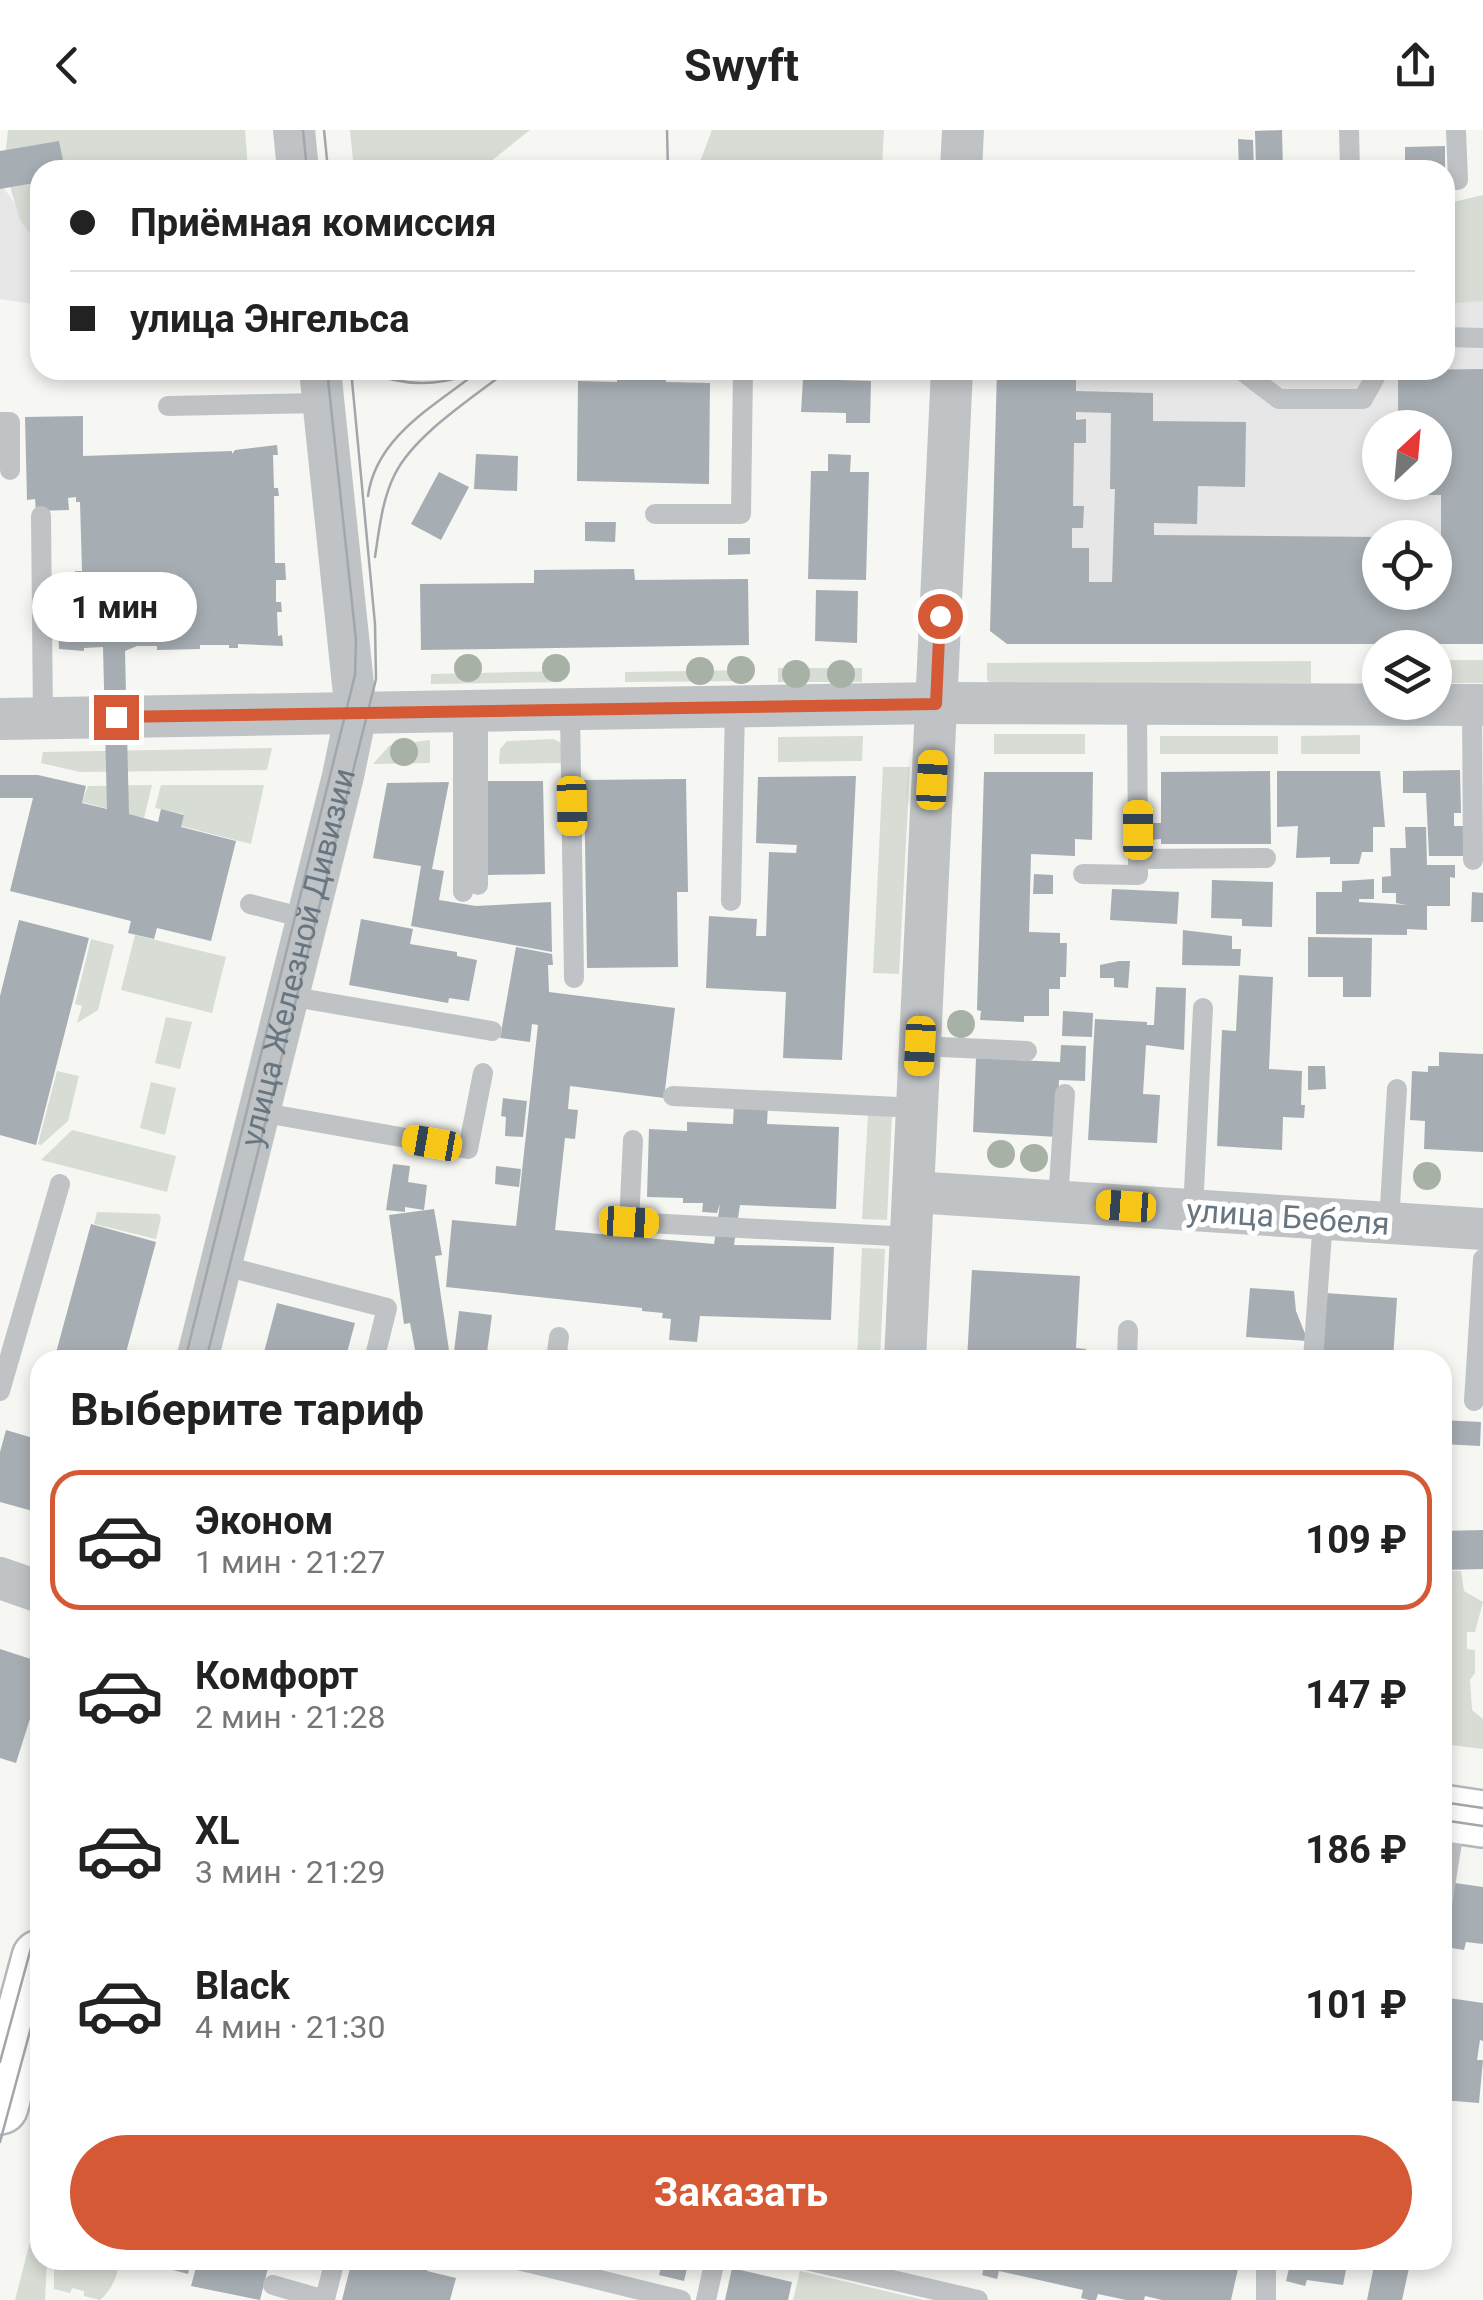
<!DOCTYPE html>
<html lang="ru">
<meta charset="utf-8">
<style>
:root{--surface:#fff;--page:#f2f2f2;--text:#222;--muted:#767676;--line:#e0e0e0;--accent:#d45934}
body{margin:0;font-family:Roboto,sans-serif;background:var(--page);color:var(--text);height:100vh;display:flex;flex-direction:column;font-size:38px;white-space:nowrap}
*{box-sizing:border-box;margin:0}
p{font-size:32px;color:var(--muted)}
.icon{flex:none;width:55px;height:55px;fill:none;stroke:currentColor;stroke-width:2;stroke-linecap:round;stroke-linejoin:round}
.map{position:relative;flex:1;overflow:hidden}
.sheet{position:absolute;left:30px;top:1220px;width:1422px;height:920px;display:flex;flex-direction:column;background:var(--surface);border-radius:30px;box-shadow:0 5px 15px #0003}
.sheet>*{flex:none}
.banner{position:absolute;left:30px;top:30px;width:1425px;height:220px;border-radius:30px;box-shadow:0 5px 15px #0003;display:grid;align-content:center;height:220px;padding:0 40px;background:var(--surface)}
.needle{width:65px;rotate:26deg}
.buttons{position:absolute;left:1362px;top:280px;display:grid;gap:20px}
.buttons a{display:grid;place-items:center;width:90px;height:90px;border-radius:50%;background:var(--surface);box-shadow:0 5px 15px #0003;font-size:50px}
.end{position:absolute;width:45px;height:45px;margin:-22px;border:12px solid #d45934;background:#fff;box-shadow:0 0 0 5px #fff}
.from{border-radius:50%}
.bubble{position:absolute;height:70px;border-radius:35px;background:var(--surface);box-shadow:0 5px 15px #0003;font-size:32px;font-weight:700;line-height:70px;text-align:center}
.car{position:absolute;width:30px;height:60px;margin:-30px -15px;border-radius:12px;box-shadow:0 0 8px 2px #0007;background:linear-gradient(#f5c518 24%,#345 0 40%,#f5c518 0 76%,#345 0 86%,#f5c518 0)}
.banner b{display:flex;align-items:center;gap:35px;height:95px;font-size:38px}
.banner b+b{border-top:2px solid var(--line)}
.banner i{width:25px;height:25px;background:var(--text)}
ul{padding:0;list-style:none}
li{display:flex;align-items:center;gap:30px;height:140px;margin:0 20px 15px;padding:0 20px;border:5px solid transparent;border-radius:30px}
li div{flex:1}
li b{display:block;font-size:38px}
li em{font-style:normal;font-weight:700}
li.active{border-color:var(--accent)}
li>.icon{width:90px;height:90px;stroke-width:1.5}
h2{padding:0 40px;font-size:45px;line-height:120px}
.primary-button{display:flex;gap:20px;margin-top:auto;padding:20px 40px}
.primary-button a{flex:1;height:115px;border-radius:60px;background:var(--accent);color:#fff;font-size:40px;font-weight:700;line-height:115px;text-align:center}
header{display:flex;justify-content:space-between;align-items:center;height:130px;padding:0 40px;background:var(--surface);font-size:45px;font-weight:700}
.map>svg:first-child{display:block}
.built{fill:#e6e7e6;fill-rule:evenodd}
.green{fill:#d7dcd4}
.building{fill:#a7aeb3;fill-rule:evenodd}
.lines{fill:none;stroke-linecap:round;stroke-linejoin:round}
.secondary-casing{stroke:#b2b7ba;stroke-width:60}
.lane{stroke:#bfc3c6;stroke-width:20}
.street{stroke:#bfc3c6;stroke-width:42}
.secondary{stroke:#fff;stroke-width:55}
.tram{stroke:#a1a7ab;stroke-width:2.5}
.tree{fill:#a8b1a5}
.route{stroke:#d45934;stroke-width:12}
.labels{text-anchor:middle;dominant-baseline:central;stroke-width:10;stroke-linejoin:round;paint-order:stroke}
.street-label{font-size:32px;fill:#677681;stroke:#fff}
</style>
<header><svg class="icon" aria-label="back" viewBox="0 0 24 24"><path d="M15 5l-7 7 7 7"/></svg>Swyft<svg class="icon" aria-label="share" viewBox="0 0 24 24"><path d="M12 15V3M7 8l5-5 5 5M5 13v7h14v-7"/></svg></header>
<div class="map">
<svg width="1483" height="2170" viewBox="0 0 1483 2170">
<rect width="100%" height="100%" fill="#f6f6f3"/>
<path class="built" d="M0,53L40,108V175L0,169Z
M1445,121L1483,122V514H1007L997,240H1445ZM1380,298H1435V352H1380ZM1380,408H1435V462H1380Z"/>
<path class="green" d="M8,0H245L248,40H40V109L33,108L20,90L4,36Z
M350,0H530L480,40H354Z
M712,0H884L882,40H697Z
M1483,65V171L1445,174V74Z
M1435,530H1483V553H1435Z
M1311,531V553L992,554L987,550V533Z
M778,538H862V552H778Z
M750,540L749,551L625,552V542Z
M562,541V552L431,554V544Z
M994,604H1085V624H994Z
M1360,605V624H1301V606Z
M863,606L862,631L778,632V607Z
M1160,606H1278V624H1160Z
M553,609L562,613L563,633L499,634L500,619L507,611Z
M430,610V633L373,634L390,615Z
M272,618L267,640L80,642L41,633L43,622Z
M883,637H910L899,844L873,843Z
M152,655L144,688L82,672L88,656Z
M161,655H264L251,714L181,696L184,684L155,678Z
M135,805L226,827L212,883L121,860Z
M91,809L114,815L98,880L77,893L82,876L75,874Z
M166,887L192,892L180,939L155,933Z
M57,941L79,946L68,991L41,1015L38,1014Z
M151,952L176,958L165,1005L140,998Z
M868,985L892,986L887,1090L862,1089Z
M72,1000L176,1026L167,1062L41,1030Z
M97,1082L159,1084L161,1088L156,1109L94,1094Z
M862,1118L885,1119L880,1230H857Z
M1444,1441H1461L1464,1461L1483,1472L1475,1502H1467V1519L1475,1520V1543L1470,1550L1472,1580L1483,1589V1619L1443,1614Z
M40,2073V2130H47L45,2170H15Z
M54,2130H119C118,2147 112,2159 100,2170L84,2166V2161L72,2158L70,2163L54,2159Z
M800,2141L924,2170H793Z"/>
<path class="building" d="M1282,0L1283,40L1256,37L1255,1Z
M1238,9L1253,10L1254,40H1239Z
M59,11L65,40H40V52L0,59V21Z
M1445,16V37L1405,38V17Z
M1483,239V514H1007L990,501L997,240H1076V261L1153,263V291L1246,292L1245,357L1198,356L1197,394L1154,393V405L1380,407V462H1435V407H1441V365H1416L1417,352H1435V298H1398V240ZM1076,282L1111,283L1110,359H1115L1112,452H1089V418H1072V398H1083L1084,376H1073L1074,313H1086V289L1076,290Z
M617,240H666V252L710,253L709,354L577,351L578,251L617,252Z
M803,249L871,251L870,293H846V283L801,282Z
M83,286V326L232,321V324L235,320L277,315L278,325H273L274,358H278L279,366H274L275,433H285L286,450H276V472H281L282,482H277L278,506L282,505L283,516L238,514V518H229V515H200V519L157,520V516H137L125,521L129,684L158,692L161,679L184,685L181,697L236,711L211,811L157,798L154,809L128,803L131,791L10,761L33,668H0V645H38L86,656L82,673L107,679L103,517L84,518V521L59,519L58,498L77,497L73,477L76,478L75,441H82L80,372H76V367L68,368L69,380L36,381L35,369L27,370L25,287Z
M476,324L518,326L517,361L474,359Z
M828,324L851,325L850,342H869L866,450L808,449L811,341H828Z
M439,342L469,357L441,410L411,394Z
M585,392H616L615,412L585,411Z
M728,408H750V424L728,425Z
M634,439L635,450L748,449L749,515L421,520L420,454L534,453V440Z
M816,460L858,461L857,513L815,511Z
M1460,640L1461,683H1454V696H1463L1464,726H1429L1426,663H1403V641Z
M1270,641L1271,714H1161V709L1150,710V693H1161V642Z
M1277,641H1380L1385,697H1373V722H1362L1359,734H1330V727L1296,728L1298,696L1277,697Z
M984,642H1093L1092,710L1075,709V726L1031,724L1029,802L1060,803V813H1067L1066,847H1060V859H1049V886H1024V892L980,890L981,881L977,880Z
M856,646L842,930L783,928L786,862L706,858L709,786L757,789L756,806H766L769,722L796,723L797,715L756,713L758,647Z
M686,649L688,762H677L678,837L587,838L584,650Z
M486,651H543L545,744L488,745Z
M449,652L432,739L444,741L439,770L476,776L551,772L552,822L411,796L421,736L373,728L387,653Z
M1405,697H1426L1427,735H1455V748L1450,747V776H1427V800L1407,799V805L1316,804V762H1342V751L1374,749V769H1359V772L1407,775L1396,773V763H1382V747L1391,746L1390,718H1406Z
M1034,744L1053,745V764H1033Z
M1212,750L1273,752L1272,797L1242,796V789L1211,788Z
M1112,759L1179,762L1177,794L1110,790Z
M1472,762L1483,763V792H1471Z
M361,789L413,799L410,814L457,822V826L477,830L469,871L449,868L448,873L349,855Z
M19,790L89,808L36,1015L0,1005V866Z
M1183,800L1232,806V819H1241L1240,836L1182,835Z
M1308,807L1372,808L1371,867H1343V847H1308Z
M516,817L552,824L553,835H548L549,862L675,878L664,968L570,956L568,979L578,980L575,1009L565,1008L555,1100L714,1114L720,1074L717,1083L702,1082L703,1073H683V1068L647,1067L649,999L687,1001V992L733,994L734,973L768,975L767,994L839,997L836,1079L740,1075L734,1115L834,1117L831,1190L700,1186L697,1212L669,1210L671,1189L662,1188L663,1183L642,1181V1178L446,1157L452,1090L516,1096L538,895L532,894L530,912L500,908Z
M1119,831H1130L1128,858L1114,857V848H1100V835Z
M1239,845L1273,847L1269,939L1302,941L1301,975H1305L1304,988L1283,987L1282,1020L1217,1016L1222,900L1236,901Z
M1156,857L1186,858L1184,920L1146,915L1143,964L1160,965L1157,1013L1088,1010L1095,889L1147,892V895H1154Z
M1063,881L1093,883L1092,907L1062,906Z
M1061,915L1086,916L1085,951L1059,950L1057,1007L973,1002L976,928L1060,932Z
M1439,922L1483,924V1022L1424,1019L1425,991L1410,990L1412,941L1428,942V936H1439Z
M1308,936H1325L1326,959L1308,960Z
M503,968L527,971L523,1007L505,1006L506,987L501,986Z
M393,1034L410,1036L408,1052L427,1055L424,1080L405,1077V1082L386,1080Z
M496,1036L521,1039L519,1057L495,1054Z
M434,1079L442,1125L435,1126L450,1227L417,1230L410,1193L404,1194L389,1085Z
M91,1094L156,1112L124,1230H54Z
M972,1140L1080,1146L1076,1218L1086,1219L1085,1230H967Z
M1250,1158L1294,1161L1296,1181L1308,1211L1246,1207Z
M1325,1163L1397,1168L1393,1230H1321Z
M277,1173L355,1193L345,1230H262Z
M459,1181L492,1185L486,1230H453Z
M40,1285V1383L0,1372V1322L6,1300L33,1308Z
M1442,1290L1481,1292L1480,1316L1442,1314Z
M1483,1400V1439L1443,1440L1442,1401Z
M0,1519L40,1532V1557L16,1633L0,1628Z
M1455,1753L1483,1757V1814L1466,1812L1464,1820L1445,1817Z
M1442,1867L1483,1873V1911L1480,1910L1477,1930H1483L1479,1973L1442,1970Z
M136,2130H191L188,2144Z
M198,2130H270L260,2170L191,2156Z
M352,2130H429L427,2141L456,2148L450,2170H342Z
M663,2130H689L684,2151L659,2145Z
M958,2130H1240L1231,2170H1162L1145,2166L1144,2170H1126L1098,2164L1096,2170H1089L1081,2168L1083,2160L999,2141L997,2149L982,2145L984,2137Z
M1291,2130H1348L1343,2155L1307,2150L1305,2156L1286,2151Z
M1375,2131L1409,2138L1402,2170H1367Z
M732,2138L792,2152L788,2170H725Z"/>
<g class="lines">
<defs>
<path id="secondary" d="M1442,1683L1483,1689
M0,1976L40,1828"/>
</defs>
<use href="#secondary" class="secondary-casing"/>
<path class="lane" d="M1349,0L1350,40
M1445,50H1458L1456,0
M1445,207L1483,208
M1241,240L1279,269H1363L1379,240
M168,276L324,273
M0,292H10V340
M655,384H741L743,240
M41,386L43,588
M1137,574L1138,729L1266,728
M1472,575L1473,730
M570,580L574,848
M1083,744L1138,745V729
M478,755V581
M463,762V581
M731,771L735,577
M250,774L308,789
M288,866L492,901
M919,916L1027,921
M673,966L917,978
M259,982L468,1019L483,943
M633,1010L629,1092L911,1107
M1058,1071L1065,964
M1193,1080L1203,878
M1389,1093L1397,959
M221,1135L387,1178L374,1230
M556,1230L559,1207
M1127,1230L1128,1200
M1313,1230L1323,1089
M0,1261L60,1054
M1474,1271L1483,1129
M1442,1775L1456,1687
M518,2130L681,2170
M806,2130L978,2170
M1266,2130V2170
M273,2155L325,2170
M325,2169L335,2130
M706,2170L715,2130"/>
<g class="street">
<path d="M294,0L298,40"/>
<path d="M961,40L963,0"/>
<path d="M0,589L936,573L1483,575"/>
<path d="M913,1062L1483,1099"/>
<path id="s1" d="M197,1230L343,646L356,583L320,240"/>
<path d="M905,1230L952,240"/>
<path d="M0,1448L40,1462"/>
</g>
<use href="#secondary" class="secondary"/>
<path class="tram" d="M303,0L307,40
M324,0L328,40
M667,0L668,40
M364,240C398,255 431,258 466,245
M368,366C376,306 436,275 480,240
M375,427C379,401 382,369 395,344C415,304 473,268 508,240
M185,1230L355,545L356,510L327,240
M206,1230L376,549L375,494L351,240
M1442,1672L1483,1678
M1442,1690L1483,1696
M0,1932L40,1785
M0,2012L40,1864"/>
</g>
<g class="tree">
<circle cx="468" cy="538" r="14"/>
<circle cx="556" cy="538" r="14"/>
<circle cx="741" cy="540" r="14"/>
<circle cx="700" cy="541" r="14"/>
<circle cx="796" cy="544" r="14"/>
<circle cx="841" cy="544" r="14"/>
<circle cx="404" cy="622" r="14"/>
<circle cx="961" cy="894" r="14"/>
<circle cx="1001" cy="1024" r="14"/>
<circle cx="1034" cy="1028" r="14"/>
<circle cx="1427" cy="1046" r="14"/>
</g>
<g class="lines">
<path class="route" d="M116,587L936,574L940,486"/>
</g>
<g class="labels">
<g class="street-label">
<text stroke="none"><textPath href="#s1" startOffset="415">улица Железной Дивизии</textPath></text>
<text transform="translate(1288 1087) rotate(4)">улица Бебеля</text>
</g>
</g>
</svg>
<div class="buttons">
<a><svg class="needle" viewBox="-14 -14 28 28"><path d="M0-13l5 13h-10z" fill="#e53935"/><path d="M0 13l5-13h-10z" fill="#767676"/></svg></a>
<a><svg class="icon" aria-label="locate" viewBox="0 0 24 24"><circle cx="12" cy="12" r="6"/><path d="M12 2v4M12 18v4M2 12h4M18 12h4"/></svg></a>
<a><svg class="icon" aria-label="layers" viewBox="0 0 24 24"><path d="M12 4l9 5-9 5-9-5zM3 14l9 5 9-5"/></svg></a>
</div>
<i class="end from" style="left:940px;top:486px"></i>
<i class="end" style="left:116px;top:587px"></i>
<div class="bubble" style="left:32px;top:442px;width:165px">1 мин</div>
<i class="car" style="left:932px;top:650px;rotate:3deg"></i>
<i class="car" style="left:572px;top:676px;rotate:179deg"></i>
<i class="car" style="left:1138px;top:700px;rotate:0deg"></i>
<i class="car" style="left:920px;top:916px;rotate:183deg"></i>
<i class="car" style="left:432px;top:1013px;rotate:280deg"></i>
<i class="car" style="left:1126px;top:1076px;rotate:274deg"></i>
<i class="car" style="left:629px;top:1092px;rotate:93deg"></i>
<div class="banner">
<b><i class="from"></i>Приёмная комиссия</b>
<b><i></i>улица Энгельса</b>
</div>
<section class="sheet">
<h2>Выберите тариф</h2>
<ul>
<li class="active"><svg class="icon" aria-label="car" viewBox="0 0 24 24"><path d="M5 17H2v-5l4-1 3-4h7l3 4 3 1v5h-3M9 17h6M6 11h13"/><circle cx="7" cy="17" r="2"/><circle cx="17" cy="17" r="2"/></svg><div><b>Эконом</b><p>1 мин · 21:27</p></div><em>109 ₽</em></li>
<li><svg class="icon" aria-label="car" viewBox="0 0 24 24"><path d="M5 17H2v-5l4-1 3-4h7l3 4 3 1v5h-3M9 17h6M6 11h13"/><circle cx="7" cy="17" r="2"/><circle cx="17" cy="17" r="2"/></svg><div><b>Комфорт</b><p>2 мин · 21:28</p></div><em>147 ₽</em></li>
<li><svg class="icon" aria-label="car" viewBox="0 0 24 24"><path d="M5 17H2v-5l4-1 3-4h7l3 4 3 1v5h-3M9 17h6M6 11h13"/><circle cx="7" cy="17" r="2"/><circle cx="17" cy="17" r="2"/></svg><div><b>XL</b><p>3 мин · 21:29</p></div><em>186 ₽</em></li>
<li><svg class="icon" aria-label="car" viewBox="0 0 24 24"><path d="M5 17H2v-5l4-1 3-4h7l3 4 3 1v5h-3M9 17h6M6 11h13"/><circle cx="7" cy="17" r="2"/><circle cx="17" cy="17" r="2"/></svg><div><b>Black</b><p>4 мин · 21:30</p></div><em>101 ₽</em></li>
</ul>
<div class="primary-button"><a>Заказать</a></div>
</section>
</div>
